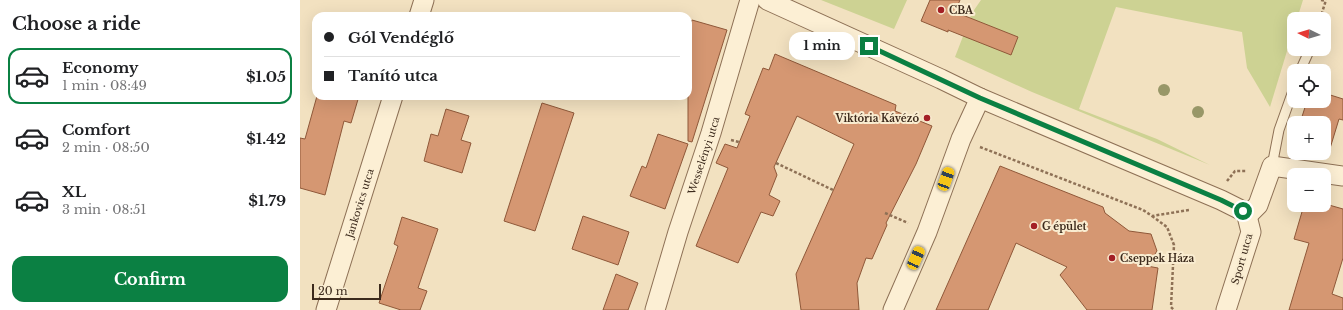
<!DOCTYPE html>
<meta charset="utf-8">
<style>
:root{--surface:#fff;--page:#f6f6f6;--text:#202124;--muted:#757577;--line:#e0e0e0;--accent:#0b8043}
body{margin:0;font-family:"Libre Baskerville",serif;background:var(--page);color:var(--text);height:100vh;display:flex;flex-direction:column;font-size:15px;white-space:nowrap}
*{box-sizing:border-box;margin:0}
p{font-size:13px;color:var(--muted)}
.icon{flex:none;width:22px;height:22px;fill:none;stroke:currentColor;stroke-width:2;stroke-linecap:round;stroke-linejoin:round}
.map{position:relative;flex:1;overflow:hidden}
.details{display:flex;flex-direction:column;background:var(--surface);width:300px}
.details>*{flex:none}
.hud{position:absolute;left:12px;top:12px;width:380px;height:88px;border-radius:12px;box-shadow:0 4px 16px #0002;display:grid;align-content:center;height:88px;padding:0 12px;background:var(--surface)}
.needle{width:26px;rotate:275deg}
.controls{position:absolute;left:987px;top:12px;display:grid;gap:8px}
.controls a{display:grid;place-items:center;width:44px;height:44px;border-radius:8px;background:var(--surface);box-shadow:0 4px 16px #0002;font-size:20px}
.scale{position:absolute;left:12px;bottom:10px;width:69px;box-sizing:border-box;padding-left:4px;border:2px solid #3c2a1c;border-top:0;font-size:11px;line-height:14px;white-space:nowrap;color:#3c2a1c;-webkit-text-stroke:3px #f9ecd0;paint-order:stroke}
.end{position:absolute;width:18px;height:18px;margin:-9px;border:5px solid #0b8043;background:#fff;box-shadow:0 0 0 2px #fff}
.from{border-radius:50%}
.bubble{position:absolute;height:28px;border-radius:12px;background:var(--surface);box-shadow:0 4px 16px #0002;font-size:13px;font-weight:800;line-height:28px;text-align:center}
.car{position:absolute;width:12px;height:24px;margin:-12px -6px;border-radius:5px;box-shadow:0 0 3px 1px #0007;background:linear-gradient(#f5c518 24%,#345 0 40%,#f5c518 0 76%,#345 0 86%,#f5c518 0)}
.hud b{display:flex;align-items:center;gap:14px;height:38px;font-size:15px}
.hud b+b{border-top:1px solid var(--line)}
.hud i{width:10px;height:10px;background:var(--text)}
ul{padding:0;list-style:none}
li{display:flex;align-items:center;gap:12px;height:56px;margin:0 8px 6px;padding:0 4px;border:2px solid transparent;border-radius:12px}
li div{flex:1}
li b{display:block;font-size:15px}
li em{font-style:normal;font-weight:800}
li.active{border-color:var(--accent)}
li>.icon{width:36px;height:36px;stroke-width:1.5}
h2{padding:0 12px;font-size:18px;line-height:48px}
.primary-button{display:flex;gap:8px;margin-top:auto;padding:8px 12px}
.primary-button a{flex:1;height:46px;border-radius:12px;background:var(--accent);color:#fff;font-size:16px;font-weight:800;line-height:46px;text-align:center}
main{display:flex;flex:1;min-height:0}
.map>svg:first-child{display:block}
.green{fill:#cdd293}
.building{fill:#d59772;stroke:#8f5839}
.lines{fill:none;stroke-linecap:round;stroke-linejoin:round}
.lane-casing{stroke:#8e7156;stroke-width:11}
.street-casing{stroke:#8e7156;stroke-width:21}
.path{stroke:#8e7156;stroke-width:2.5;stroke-dasharray:3 2;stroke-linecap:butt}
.lane{stroke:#fcefd4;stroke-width:9}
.street{stroke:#fcefd4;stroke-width:19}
.tree{fill:#989768}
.route{stroke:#0b8043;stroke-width:5}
.poi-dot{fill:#a31f25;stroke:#f9ecd0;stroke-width:1.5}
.labels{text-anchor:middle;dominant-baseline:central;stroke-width:4;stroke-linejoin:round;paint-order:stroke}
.poi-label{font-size:10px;font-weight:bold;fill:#3c2a1c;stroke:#f9ecd0;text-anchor:start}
.street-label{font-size:10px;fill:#3c2a1c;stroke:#f9ecd0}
</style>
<main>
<section class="details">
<h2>Choose a ride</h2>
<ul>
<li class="active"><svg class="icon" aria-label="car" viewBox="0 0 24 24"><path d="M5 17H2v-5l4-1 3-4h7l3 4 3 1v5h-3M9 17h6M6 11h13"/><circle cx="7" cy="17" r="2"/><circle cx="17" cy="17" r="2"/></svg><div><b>Economy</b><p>1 min · 08:49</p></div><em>$1.05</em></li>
<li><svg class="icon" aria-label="car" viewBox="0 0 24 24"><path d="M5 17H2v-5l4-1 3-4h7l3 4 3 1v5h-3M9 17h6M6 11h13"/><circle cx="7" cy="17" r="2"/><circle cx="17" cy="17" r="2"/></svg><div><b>Comfort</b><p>2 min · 08:50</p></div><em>$1.42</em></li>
<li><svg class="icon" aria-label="car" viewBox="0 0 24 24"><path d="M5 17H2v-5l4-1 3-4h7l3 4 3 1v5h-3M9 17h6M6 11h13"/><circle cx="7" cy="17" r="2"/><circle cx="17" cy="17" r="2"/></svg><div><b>XL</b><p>3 min · 08:51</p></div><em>$1.79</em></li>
</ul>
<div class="primary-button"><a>Confirm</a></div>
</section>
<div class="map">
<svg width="1043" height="310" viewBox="0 0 1043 310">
<rect width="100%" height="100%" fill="#f2e1c0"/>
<path class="green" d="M521,0H607L594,29Z
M681,0H1003L997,19H994V28L970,107L947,68L942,32L816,7L779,109L857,139L910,165L732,92L655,57L672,13Z"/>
<path class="building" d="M630,0H660L655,12L718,37L711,55L648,30V32L621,21Z
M392,20L427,30L392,142L388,141V34Z
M475,54L596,105L595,111L632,126L616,164L586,223L587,225L572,259L566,258L557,283L559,310H501L496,274L554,144L497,116L474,167L477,175L469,195L480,201L473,216L461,212L438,263L396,246L428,168L416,163L425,144L437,148L450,116L445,114L463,68L469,70Z
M1024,93L1043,99V120L1039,119L1028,155L1022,153H1024V123H1000L1007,101H1024Z
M17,96H59L51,123L44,121L25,195L0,188V138L5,139Z
M242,103L274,113L235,231L204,221Z
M146,109L169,116L161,140L171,143L162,173L124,161L131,134L138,136Z
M358,134L388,144L365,209L330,196L342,166L346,168Z
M700,166L803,207L805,213L829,231L851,234L857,251L847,266L858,268L852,310H787L760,275L767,267L716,243L688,310H636Z
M1004,205H1029L1043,209V258L1032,294L1043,298V310H989L1009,243L994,239Z
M283,216L329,232L318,265L272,249Z
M102,217L138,229L118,288L127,291L120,310H101L79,303L98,246L94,244Z
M316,274L338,283L328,310H303Z"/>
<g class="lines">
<defs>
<path id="lane" d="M1000,71L1010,49
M972,166L979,130L994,88"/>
<g id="street">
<path d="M467,0L641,79L680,98L921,200L943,211L947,216L951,232L926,310"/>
<path d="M119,16L124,0"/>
<path d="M947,216L958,205L972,166L1043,176"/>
<path id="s1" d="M26,310L93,96"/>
<path id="s2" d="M355,310L378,232L411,133L450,0"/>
<path d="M593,310L627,232L661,139L680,98"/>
</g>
</defs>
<use href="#lane" class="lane-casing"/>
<use href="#street" class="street-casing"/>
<path class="path" d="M1021,0L1026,1
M1020,19L1026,0
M431,140L439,142
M680,147L843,210L852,216L889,210
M476,163L533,190
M927,181L935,171H947
M585,213L608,223
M852,216L867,227L874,245L871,307L874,310"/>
<use href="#lane" class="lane"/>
<use href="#street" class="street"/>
</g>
<g class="tree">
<circle cx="864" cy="90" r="6"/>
<circle cx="898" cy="112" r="6"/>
</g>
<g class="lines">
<path class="route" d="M569,46L680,98L921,200L943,211"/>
</g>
<g class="poi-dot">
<circle cx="641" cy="10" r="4"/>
<circle cx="627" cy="118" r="4"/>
<circle cx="734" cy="226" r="4"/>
<circle cx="812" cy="258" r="4"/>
</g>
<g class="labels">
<g class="poi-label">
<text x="649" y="10">CBA</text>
<text x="619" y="118" text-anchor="end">Viktória Kávézó</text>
<text x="742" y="226">G épület</text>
<text x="820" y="258">Cseppek Háza</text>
</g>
<g class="street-label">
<text stroke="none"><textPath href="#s2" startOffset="162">Wesselényi utca</textPath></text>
<text stroke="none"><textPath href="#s1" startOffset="112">Jankovics utca</textPath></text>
<text transform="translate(942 259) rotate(-74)">Sport utca</text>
</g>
</g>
</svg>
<div class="controls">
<a><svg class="needle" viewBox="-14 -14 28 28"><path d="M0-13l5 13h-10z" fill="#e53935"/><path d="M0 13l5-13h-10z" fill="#757577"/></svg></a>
<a><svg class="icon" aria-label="locate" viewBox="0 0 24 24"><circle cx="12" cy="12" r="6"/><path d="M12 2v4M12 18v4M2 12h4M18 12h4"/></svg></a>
<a>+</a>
<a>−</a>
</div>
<div class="scale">20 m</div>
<i class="end from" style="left:943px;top:211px"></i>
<i class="end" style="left:569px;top:46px"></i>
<div class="bubble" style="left:489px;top:32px;width:66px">1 min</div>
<i class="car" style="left:646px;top:179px;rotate:20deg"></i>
<i class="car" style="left:616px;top:258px;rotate:24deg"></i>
<div class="hud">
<b><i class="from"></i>Gól Vendéglő</b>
<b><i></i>Tanító utca</b>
</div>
</div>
</main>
